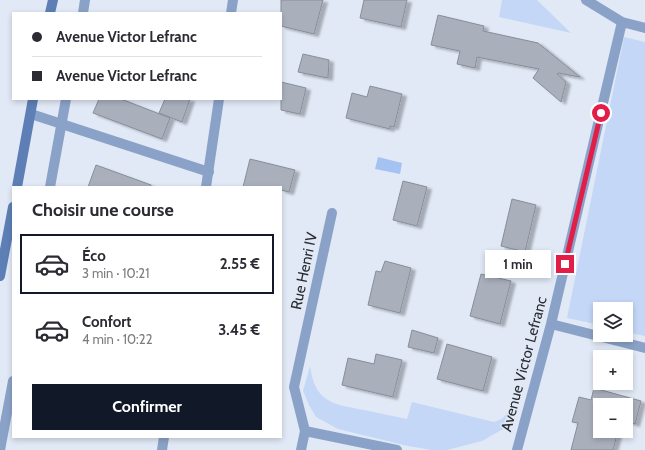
<!DOCTYPE html>
<html lang="fr">
<meta charset="utf-8">
<style>
:root{--surface:#fff;--page:#f2f2f3;--text:#2b2b33;--muted:#7c7c81;--line:#e1e1e2;--accent:#111827}
body{margin:0;font-family:Cabin,sans-serif;background:var(--page);color:var(--text);height:100vh;display:flex;flex-direction:column;font-size:15px;white-space:nowrap}
*{box-sizing:border-box;margin:0}
p{font-size:13px;color:var(--muted)}
.icon{flex:none;width:22px;height:22px;fill:none;stroke:currentColor;stroke-width:2;stroke-linecap:round;stroke-linejoin:round}
.map{position:relative;flex:1;overflow:hidden}
.sheet{position:absolute;left:12px;top:186px;width:270px;height:252px;display:flex;flex-direction:column;background:var(--surface);border-radius:0px;box-shadow:0 2px 6px #0003}
.sheet>*{flex:none}
.guide{position:absolute;left:12px;top:12px;width:270px;height:88px;border-radius:0px;box-shadow:0 2px 6px #0003;display:grid;align-content:center;height:88px;padding:0 20px;background:var(--surface)}
.controls{position:absolute;left:593px;top:302px;display:grid;gap:8px}
.controls a{display:grid;place-items:center;width:40px;height:40px;border-radius:0px;background:var(--surface);box-shadow:0 2px 6px #0003;font-size:20px}
.end{position:absolute;width:18px;height:18px;margin:-9px;border:5px solid #e11d48;background:#fff;box-shadow:0 0 0 2px #fff}
.from{border-radius:50%}
.bubble{position:absolute;height:28px;border-radius:0px;background:var(--surface);box-shadow:0 2px 6px #0003;font-size:13px;font-weight:700;line-height:28px;text-align:center}
.guide b{display:flex;align-items:center;gap:14px;height:38px;font-size:15px}
.guide b+b{border-top:1px solid var(--line)}
.guide i{width:10px;height:10px;background:var(--text)}
ul{padding:0;list-style:none}
li{display:flex;align-items:center;gap:12px;height:60px;margin:0 8px 6px;padding:0 12px;border:2px solid transparent;border-radius:0px}
li div{flex:1}
li b{display:block;font-size:15px}
li em{font-style:normal;font-weight:700}
li.current{border-color:var(--accent)}
li>.icon{width:36px;height:36px;stroke-width:1.5}
h2{padding:0 20px;font-size:18px;line-height:48px}
.action{display:flex;gap:8px;margin-top:auto;padding:8px 20px}
.action a{flex:1;height:46px;border-radius:0px;background:var(--accent);color:#fff;font-size:16px;font-weight:700;line-height:46px;text-align:center}
.map>svg:first-child{display:block}
.green{fill:#c4d7f7}
.water{fill:#a4c2f2}
.building{fill:#a9b0bc;stroke:#878e9a;filter:url(#shadow)}
.lines{fill:none;stroke-linecap:round;stroke-linejoin:round}
.lane{stroke:#8ba2c8;stroke-width:10}
.street{stroke:#8ba2c8;stroke-width:10}
.secondary{stroke:#5e7fb6;stroke-width:10}
.route{stroke:#e11d48;stroke-width:5}
.labels{text-anchor:middle;dominant-baseline:central;stroke-width:3;stroke-linejoin:round;paint-order:stroke}
.street-label{font-size:15px;fill:#292c31;stroke:#e1e9f6}
</style>
<div class="map">
<svg width="645" height="450" viewBox="0 0 645 450">
<defs>
<filter id="shadow"><feDropShadow dx="4.5" dy="2.5" stdDeviation="1" flood-color="#0004"/></filter>
</defs>
<rect width="100%" height="100%" fill="#e1e9f6"/>
<path class="green" d="M502,0H537L571,33L499,17Z
M624,37L645,42V336L626,332V309H600V325L567,318Z
M310,366C315,402 332,404 364,410C378,413 393,416 407,419L412,402L494,422L502,419L509,411L503,429L482,441L447,450H432L408,446L338,429L316,417L309,405L303,391Z"/>
<path class="water" d="M378,157L402,163L400,174L375,169Z"/>
<path class="building" d="M281,0H323L314,34L281,26Z
M364,0H407L401,27L360,18Z
M438,15L484,26L483,31L538,43L580,77L558,73L557,74L566,82L561,102L533,78L539,69L477,57L475,68L457,64L460,51L431,45Z
M303,54L329,60L328,78L298,72Z
M281,82L306,88L300,114L281,110Z
M370,86L402,94L394,127L390,126V129L346,118L352,93L367,97Z
M99,99H121L170,118L162,139L93,113Z
M165,99H190L182,122L159,113Z
M250,159L295,170L289,192L281,190V187H243Z
M96,165L151,185V187H88Z
M403,181L427,187L417,226L393,220Z
M512,199L536,205L525,252L501,246Z
M385,261L411,268L400,313L368,305L376,271L381,272Z
M481,274L511,281L500,324L470,316Z
M412,330L438,338L434,353L408,347Z
M447,344L492,357L483,391L437,379Z
M376,354L402,360L393,397L342,385L348,358L374,364Z
M594,388L641,401L635,424L626,421V405H600V431H618L613,450H571L578,423L572,422L579,397L591,400Z"/>
<g class="lines">
<path class="lane" d="M83,13L85,0
M231,13L233,0
M50,187L66,99
M206,187L219,99
M0,450L13,381
M162,450L164,437"/>
<path class="street" d="M622,22L645,28
M31,114L209,172
M332,213L294,387L305,431L397,450
M551,324L645,348
M301,450L305,431
M517,450L551,324L622,22L586,0"/>
<path class="secondary" d="M50,13L53,0
M17,187L33,99
M0,276L13,207"/>
</g>
<g class="lines">
<path class="route" d="M565,264L601,113"/>
</g>
<g class="labels">
<g class="street-label">
<text transform="translate(304 271) rotate(-78)">Rue Henri IV</text>
<text transform="translate(524 364) rotate(-75)">Avenue Victor Lefranc</text>
</g>
</g>
</svg>
<div class="controls">
<a><svg class="icon" aria-label="layers" viewBox="0 0 24 24"><path d="M12 4l9 5-9 5-9-5zM3 14l9 5 9-5"/></svg></a>
<a>+</a>
<a>−</a>
</div>
<i class="end from" style="left:601px;top:113px"></i>
<i class="end" style="left:565px;top:264px"></i>
<div class="bubble" style="left:485px;top:250px;width:66px">1 min</div>
<div class="guide">
<b><i class="from"></i>Avenue Victor Lefranc</b>
<b><i></i>Avenue Victor Lefranc</b>
</div>
<section class="sheet">
<h2>Choisir une course</h2>
<ul>
<li class="current"><svg class="icon" aria-label="car" viewBox="0 0 24 24"><path d="M5 17H2v-5l4-1 3-4h7l3 4 3 1v5h-3M9 17h6M6 11h13"/><circle cx="7" cy="17" r="2"/><circle cx="17" cy="17" r="2"/></svg><div><b>Éco</b><p>3 min · 10:21</p></div><em>2.55 €</em></li>
<li><svg class="icon" aria-label="car" viewBox="0 0 24 24"><path d="M5 17H2v-5l4-1 3-4h7l3 4 3 1v5h-3M9 17h6M6 11h13"/><circle cx="7" cy="17" r="2"/><circle cx="17" cy="17" r="2"/></svg><div><b>Confort</b><p>4 min · 10:22</p></div><em>3.45 €</em></li>
</ul>
<div class="action"><a>Confirmer</a></div>
</section>
</div>
